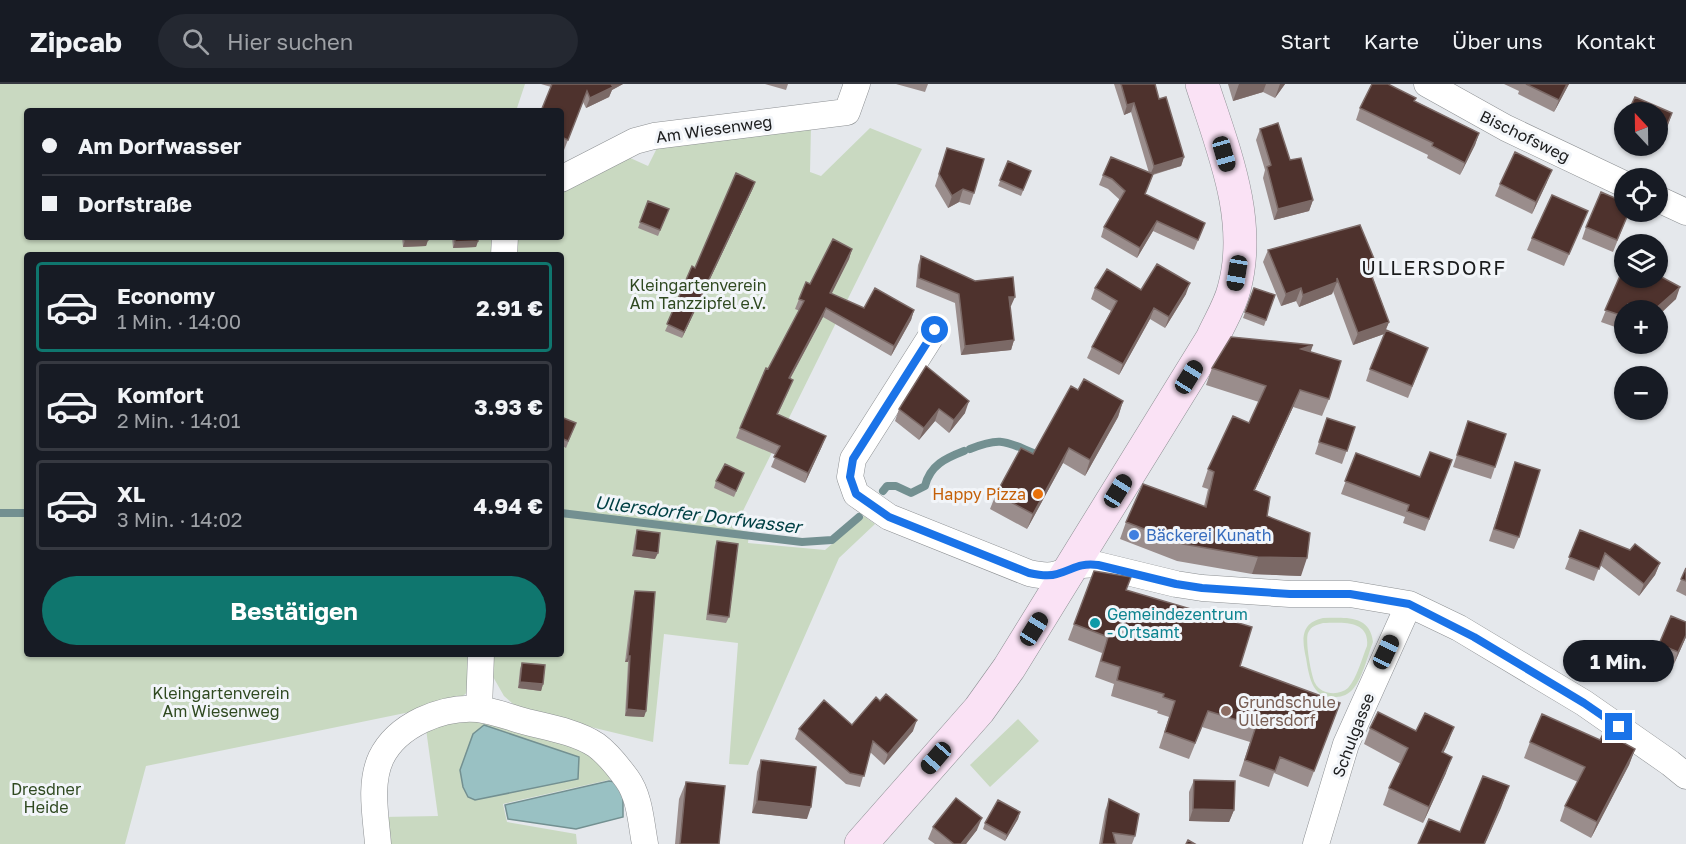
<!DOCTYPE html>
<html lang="de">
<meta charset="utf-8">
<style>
:root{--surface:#171b24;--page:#242831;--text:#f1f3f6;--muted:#9ea1a6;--line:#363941;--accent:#0f766e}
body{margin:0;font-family:"Golos Text",sans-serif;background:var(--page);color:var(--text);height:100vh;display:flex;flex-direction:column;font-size:22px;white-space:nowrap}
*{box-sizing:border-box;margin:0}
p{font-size:20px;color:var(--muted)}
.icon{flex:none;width:33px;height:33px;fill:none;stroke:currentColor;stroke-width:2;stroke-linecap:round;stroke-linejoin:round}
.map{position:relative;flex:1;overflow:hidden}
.panel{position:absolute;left:24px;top:168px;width:540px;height:405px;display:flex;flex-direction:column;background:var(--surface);border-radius:6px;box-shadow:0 2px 4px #0004}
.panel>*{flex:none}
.hud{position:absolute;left:24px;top:24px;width:540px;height:132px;border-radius:6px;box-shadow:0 2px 4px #0004;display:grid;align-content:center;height:132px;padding:0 18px;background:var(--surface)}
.needle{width:39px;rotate:338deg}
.controls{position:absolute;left:1614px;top:18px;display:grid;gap:12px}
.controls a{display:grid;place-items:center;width:54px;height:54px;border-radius:50%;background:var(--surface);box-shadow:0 2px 4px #0004;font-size:30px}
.end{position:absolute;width:27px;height:27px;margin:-14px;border:8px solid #1a73e8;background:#fff;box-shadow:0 0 0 3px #fff}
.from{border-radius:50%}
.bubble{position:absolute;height:42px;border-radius:21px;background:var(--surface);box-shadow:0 2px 4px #0004;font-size:20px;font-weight:700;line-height:42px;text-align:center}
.car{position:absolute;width:18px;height:36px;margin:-18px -9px;border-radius:8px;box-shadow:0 0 4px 2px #0007;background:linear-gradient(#222 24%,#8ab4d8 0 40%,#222 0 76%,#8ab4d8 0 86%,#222 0)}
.hud b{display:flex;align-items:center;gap:21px;height:57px;font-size:22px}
.hud b+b{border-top:2px solid var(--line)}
.hud i{width:15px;height:15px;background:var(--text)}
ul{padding:10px 0 0;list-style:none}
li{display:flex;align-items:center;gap:18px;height:90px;margin:0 12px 9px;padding:0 6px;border:3px solid var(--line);border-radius:6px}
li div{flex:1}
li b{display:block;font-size:22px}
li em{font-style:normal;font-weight:700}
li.active{border-color:var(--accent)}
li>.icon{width:54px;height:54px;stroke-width:1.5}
.cta{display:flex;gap:12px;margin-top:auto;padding:12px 18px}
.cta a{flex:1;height:69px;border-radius:36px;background:var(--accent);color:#fff;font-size:24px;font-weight:700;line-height:69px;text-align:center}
header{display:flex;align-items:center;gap:36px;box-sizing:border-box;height:84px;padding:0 30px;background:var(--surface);border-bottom:2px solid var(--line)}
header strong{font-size:28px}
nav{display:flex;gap:33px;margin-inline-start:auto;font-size:21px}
.search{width:420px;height:54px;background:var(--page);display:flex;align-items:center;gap:15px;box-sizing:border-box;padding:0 21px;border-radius:33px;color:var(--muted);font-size:22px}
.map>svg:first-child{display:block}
.green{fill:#c9d9c1;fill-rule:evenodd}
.water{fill:#99c1c3;stroke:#739091;stroke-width:1.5}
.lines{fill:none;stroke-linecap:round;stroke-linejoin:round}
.stream{stroke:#739091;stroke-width:8}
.street-casing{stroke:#8d9093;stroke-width:27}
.secondary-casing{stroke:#8d9093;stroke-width:34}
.street{stroke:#fff;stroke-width:26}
.secondary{stroke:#fae2f5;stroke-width:33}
.wall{fill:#9a8d8c}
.shaded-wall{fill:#7b6966}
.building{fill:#4e322d;stroke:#7b6966;stroke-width:1.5}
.route{stroke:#1a73e8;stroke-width:8}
.food-dot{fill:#e8710a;stroke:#f2f5f9;stroke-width:2}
.shop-dot{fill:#3f7fe0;stroke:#f2f5f9;stroke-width:2}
.culture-dot{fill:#0f9aa8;stroke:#f2f5f9;stroke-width:2}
.education-dot{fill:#8d6e63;stroke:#f2f5f9;stroke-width:2}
.labels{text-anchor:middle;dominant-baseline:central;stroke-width:6;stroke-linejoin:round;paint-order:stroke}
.street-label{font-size:16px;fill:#1b1c1d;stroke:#f2f5f9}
.park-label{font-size:16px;fill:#2f4920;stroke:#f2f5f9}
.food-label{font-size:16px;fill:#c56008;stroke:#f2f5f9;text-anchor:end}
.shop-label{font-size:16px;fill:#366cbe;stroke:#f2f5f9;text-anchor:start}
.culture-label{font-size:16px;fill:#0d838f;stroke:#f2f5f9;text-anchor:start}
.education-label{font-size:16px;fill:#785e54;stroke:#f2f5f9;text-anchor:start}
.water-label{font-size:18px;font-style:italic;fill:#004044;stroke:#f2f5f9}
.quarter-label{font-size:20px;letter-spacing:1.5px;fill:#1b1c1d;stroke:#f2f5f9}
</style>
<header>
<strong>Zipcab</strong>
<div class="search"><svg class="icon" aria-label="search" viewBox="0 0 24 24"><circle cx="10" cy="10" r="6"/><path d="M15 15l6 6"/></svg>Hier suchen</div>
<nav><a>Start</a><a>Karte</a><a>Über uns</a><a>Kontakt</a></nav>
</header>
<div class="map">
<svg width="1686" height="760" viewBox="0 0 1686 760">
<rect width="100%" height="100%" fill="#e5e8ec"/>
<path class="green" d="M0,0H525L516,27H27V153H495L494,171H27V570H471L469,607L454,619L146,682L125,760H0Z
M811,42L810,88L821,92L870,44L922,65L734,445L749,448L748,459L825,466L864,432L875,440L839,474L748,681L729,680L738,559L664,550L653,658L520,626L504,612L492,591L493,570H561V171H514L515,153H561V107L628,73L648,82L659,60Z
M1323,534C1344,534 1370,530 1373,558C1367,573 1363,593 1353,605C1349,610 1342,613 1336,613C1312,616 1309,592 1306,574C1302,556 1300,539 1323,534ZM1323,539C1340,539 1370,535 1367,562C1362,574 1357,594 1348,604C1339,612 1321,611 1315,599C1311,591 1305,557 1308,549C1311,542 1316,541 1323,539Z
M476,635L544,652L588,669L613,695L503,720L507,738L576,750L577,760H383L382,733L438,732L426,645L443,638Z
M1018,635L1039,657L990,703L970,681Z"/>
<path class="water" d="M484,641L579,673L578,695L475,716L468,713L463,703L460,686L473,650Z
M609,697L616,698L623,707V733L576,745L508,735L505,721Z"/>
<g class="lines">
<path class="stream" d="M970,365C1002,352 1006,358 1036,370
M883,407L887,402H896L911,409L925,402C930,381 946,374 964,367
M0,429H27
M561,429L802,458L832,456L859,433"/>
<defs>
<path id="street" d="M1427,0L1506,44L1624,100
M561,95L635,57L654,52L847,28L857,0
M1658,115L1686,128
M504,171L505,153
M935,246L853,375L850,393L856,410L889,433L1029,489C1038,491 1048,493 1057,490C1075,484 1077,479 1098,481L1176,500L1202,504L1290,510H1350L1409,520L1459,544L1584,619L1670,679L1686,692
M479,625L481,570
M378,760C376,733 369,700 381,674C397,641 442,622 478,625C495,627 514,635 531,639C552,644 578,649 596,661C607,669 619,684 627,695C640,713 641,739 645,760
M1316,760L1346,660L1409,520"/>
<path id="secondary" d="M861,760L979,626L1009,584L1212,255C1219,239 1230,222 1234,205C1253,136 1223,65 1202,0"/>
</defs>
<use href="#street" class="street-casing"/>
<use href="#secondary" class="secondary-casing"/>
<use href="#street" class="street"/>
<use href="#secondary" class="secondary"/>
</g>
<path class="wall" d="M541,0H623L612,6L609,13L586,24L583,18L564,66L561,65V27L551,3Z
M765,0H788L786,6Z
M896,0H928L925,8Z
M1114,0H1155L1159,15L1184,73L1181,82L1153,91L1145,110L1201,149L1194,166L1153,147L1137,174L1101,153L1104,143L1120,116L1108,105L1099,101L1103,91L1149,89L1131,28L1124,31Z
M1228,0H1285L1275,14L1263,8L1233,17Z
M1504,0H1569L1554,28L1518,10L1519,7Z
M1415,17L1479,49L1475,61L1460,91L1427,74L1428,71L1356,36L1360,24Z
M1658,28L1672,29L1656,67L1643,62H1658Z
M1624,36V53L1619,51Z
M1260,45L1290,76L1313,116L1309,127L1274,136L1263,94L1265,86L1256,56Z
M947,64L974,109L970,121L959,118L948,124L935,102Z
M1008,77L1031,87L1021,112L998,102Z
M1547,98L1532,130L1495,112L1500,100Z
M753,104L682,254L665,247L695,184Z
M648,117L669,125L658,152L638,144Z
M1588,127L1564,182L1527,166L1532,154Z
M1629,128L1613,168L1582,155L1586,143Z
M402,153H428V156L426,162L403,163Z
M452,153H478V157L476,163L453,164Z
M852,165L849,175L831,210L864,224L914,226L911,236L891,272L823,233L790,295L789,306L778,330L822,362L805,399L771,383L776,371L736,354L740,344L768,285L800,227L795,225L799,215L810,200Z
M1268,166L1373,194L1389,238L1384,250L1353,261L1333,207L1332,210L1299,223L1296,217L1281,222L1263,178Z
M921,172L1011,222H1010L1014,256L1011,266L961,271L955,219L916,203L918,181Z
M1623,185L1676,215L1658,226H1624V232L1618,244L1601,238Z
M1095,204L1141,206L1186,210L1165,244L1150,235L1119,291L1087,274L1092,263L1111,227L1091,215Z
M1254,204L1275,211L1264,242L1243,234Z
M1428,264L1408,314L1366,297L1370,285Z
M1311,268L1329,315L1322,332L1293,323L1255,406L1267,432L1301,492L1252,490L1177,477L1120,455L1126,438L1204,422L1208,405L1202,403L1208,385L1249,339L1259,318L1206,301L1212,284Z
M926,282L965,329L949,349L935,337L919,356L895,337L899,325Z
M1078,306L1123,317L1118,333L1085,392L1063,379L1027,445L990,425L996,410L1033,370Z
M561,333L576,339L566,364L561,361Z
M1327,334L1355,343L1342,380L1315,370Z
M1468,337L1495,383L1491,395L1453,383Z
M1356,369L1420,393L1452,376L1425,447L1403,439L1405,433L1341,410Z
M1515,378L1519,453L1514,465L1489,457Z
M744,389L734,413L714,404L716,397Z
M637,446L655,475L632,472L635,453Z
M1580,446L1660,479L1655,491L1639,512L1600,481L1594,497L1565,485Z
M717,457L729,533L726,539L706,536L715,463Z
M1686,484V512L1676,507Z
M1094,487L1126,506L1240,582L1340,619L1308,703L1274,689L1269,703L1239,692L1250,658L1202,643L1189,675L1159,664L1169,633L1157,629L1158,627L1111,612L1114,600L1095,593L1102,569L1068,556Z
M635,507L646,627L644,633L625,632L628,578H625L633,513Z
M1686,538V553L1674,580L1655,572L1659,560Z
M522,579L543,600L541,607L518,604L520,585Z
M852,641L913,647L884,681L870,668L860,703L846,700L795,655L799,645Z
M1370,644L1416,647L1448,659L1443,669L1446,689L1423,739L1383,721L1389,704L1401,680L1364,660Z
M1600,656L1635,665L1629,681L1591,754L1560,737L1565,722L1578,698L1524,674L1530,658Z
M761,676L807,735L752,729L757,688Z
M1194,696L1234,726L1229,738L1189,737V708Z
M686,698L719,760H675L679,715Z
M1109,715L1135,752L1132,760H1099L1105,727Z
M1020,728L1018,735L1005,757L983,745L985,739Z
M933,743L977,746L966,760H935L928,755Z"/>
<path class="shaded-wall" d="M609,0H623L612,6L609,13L586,24L590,14Z
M1239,0H1266L1263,8L1233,17Z
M1280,0H1285L1275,14Z
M1567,0H1569L1554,28L1559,16Z
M1134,19L1131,28L1124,31L1127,21Z
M1672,29L1668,41L1656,67L1661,55Z
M1479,49L1475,61L1460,91L1465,79Z
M1184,73L1181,82L1150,91L1154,82Z
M1552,86L1547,98L1532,130L1536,118Z
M755,98L753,104L682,254L684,248Z
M963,105L959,118L948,124L952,112Z
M1313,116L1309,127L1274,136L1278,125Z
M1157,137L1153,147L1137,174L1140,164Z
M405,156H428L426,162L403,163Z
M478,157L476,163L453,164L455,158Z
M852,165L849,175L827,219L830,209Z
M1377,182L1373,194L1369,185Z
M1337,198L1332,210L1299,223L1303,211Z
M1190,199L1186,210L1165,244L1169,233Z
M1680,203L1676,215L1658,232V226H1654Z
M1301,204L1296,217L1281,222L1286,210Z
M1009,213H1015L1011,222L1006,223Z
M826,224L823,233L785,304L789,294Z
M1154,224L1150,235L1119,291L1123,280Z
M914,226L911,236L891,272L894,262Z
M1389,238L1384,250L1353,261L1358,249Z
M1014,256L1011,266L961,271L965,262Z
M1313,261L1307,278L1301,265Z
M1300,306L1293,323L1247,423L1254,406Z
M969,317L965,329L949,349L954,336Z
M1123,317L1118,333L1085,392L1090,376Z
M939,325L935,337L919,356L924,344Z
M826,352L822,362L805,399L808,389Z
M1069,364L1063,379L1027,445L1033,430Z
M635,466L658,469L655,475L632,472Z
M1258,473L1307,474L1301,492L1252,490Z
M1660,479L1655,491L1639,512L1644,500Z
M1686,551V553L1674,580L1678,568Z
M628,572H630L628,578H625Z
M520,598L543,600L541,607L518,604Z
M627,625L646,627L644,633L625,632Z
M917,636L913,647L884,681L888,670Z
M1454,643L1448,659L1436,684L1442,668Z
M1635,665L1629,681L1591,754L1597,738Z
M1452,673L1446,689L1423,739L1429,723Z
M1509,702L1501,724L1485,760H1484Z
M757,717L811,723L807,735L752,729Z
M1193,725L1234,726L1229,738L1189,737Z
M1020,728L1018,735L1005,757L1007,751Z
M982,734L977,746L966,760H961Z"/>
<path class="building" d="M552,0H611L613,3L590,14L587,7L568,56L561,53V27H541Z
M1121,0H1155L1159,15L1166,13L1184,73L1154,82L1134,19L1127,21Z
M1372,0H1388L1416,14L1414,17L1479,49L1465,79L1432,62L1433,59L1360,24Z
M1526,0H1567L1559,16Z
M1635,13L1672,29L1661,55L1658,54V28H1628Z
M1278,39L1290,76L1301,74L1313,116L1278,125L1267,83L1271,81L1260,45Z
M947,64L984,75L974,109L963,105L952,112L939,90Z
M1515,68L1552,86L1536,118L1500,100Z
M1111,73L1153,90L1145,110L1205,139L1198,156L1157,137L1140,164L1104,143L1125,107L1112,95L1103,91Z
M1008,77L1031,87L1023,106L1000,96Z
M736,89L755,98L684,248L667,240L692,182L695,184Z
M1601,108L1624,118V128H1629L1617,156L1586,143Z
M1552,111L1588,127L1569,170L1532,154Z
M648,117L669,125L660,146L640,138Z
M1360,141L1377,182L1369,185L1389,238L1358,249L1337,194V198L1303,211L1301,204L1286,210L1268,166Z
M405,153H428V156H405Z
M455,153H478V157L455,158Z
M833,155L852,165L830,209L864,224L875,204L914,226L894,262L826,224L789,294L793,296L777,330L826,352L808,389L774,373L780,362L740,344L766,284L768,285L804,217L799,215L806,198L810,200Z
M921,172L975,197L1013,193L1015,213H1009L1014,256L965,262L959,210L919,194Z
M1157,180L1190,199L1169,233L1154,224L1123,280L1092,263L1117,217L1095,204L1107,185L1141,206Z
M1623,185H1624V194H1658V191L1680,203L1654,226H1643L1628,220L1623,232L1605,226Z
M1254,204L1275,211L1266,236L1245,228Z
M1386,246L1428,264L1412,302L1370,285Z
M1231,253L1313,261L1301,265L1341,277L1329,315L1300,306L1254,406L1270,413L1267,432L1310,449L1307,474L1258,473L1183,460L1126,438L1143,400L1206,423L1214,388L1208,385L1233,332L1249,339L1266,302L1212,284Z
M926,282L969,317L954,336L939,325L924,344L899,325Z
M1084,295L1123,317L1090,376L1069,364L1033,430L996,410L1021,364L1033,370L1071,302L1078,306Z
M561,333L576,339L568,357L561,354Z
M1327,334L1355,343L1347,367L1319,358Z
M1468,337L1506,350L1495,383L1457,371Z
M1430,368L1452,376L1429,435L1407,427L1409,421L1345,397L1356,369L1420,393Z
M1515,378L1540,386L1519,453L1494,445Z
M725,380L744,389L736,407L716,397Z
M637,446L660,449L658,469L635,466Z
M1580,446L1630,466L1635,460L1660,479L1644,500L1605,469L1599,485L1569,473Z
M717,457L738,460L729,533L708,530Z
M1686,484V497L1681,495Z
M1094,487L1131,493L1126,506L1252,543L1240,582L1340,619L1314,687L1280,673L1275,687L1245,676L1256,642L1208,627L1195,659L1165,648L1175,617L1163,613L1164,610L1117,596L1120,583L1101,577L1108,553L1074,540Z
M635,507L655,508L646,627L627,625L630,572H628Z
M1671,532L1686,538V551L1678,568L1659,560Z
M522,579L545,581L543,600L520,598Z
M886,610L917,636L888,670L873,657L864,692L850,689L799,645L824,616L852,641L876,613L880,617Z
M1378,628L1416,647L1425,629L1454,643L1442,668L1452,673L1429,723L1389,704L1408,664L1370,644Z
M1542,630L1600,656L1604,648L1635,665L1597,738L1565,722L1585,683L1530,658Z
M761,676L816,683L811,723L757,717Z
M1483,692L1509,702L1484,760H1418L1429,735L1460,748Z
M1194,696L1235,697L1234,726L1193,725Z
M686,698L725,702L719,760H680Z
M956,714L982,734L961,760H954L933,743Z
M1109,715L1139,730L1135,752L1113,749L1116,760H1102Z
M998,716L1020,728L1007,751L985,739Z
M1188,756L1195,760H1186Z"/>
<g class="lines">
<path class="route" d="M935,246L853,375L850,393L856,410L889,433L1029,489C1038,491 1048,493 1057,490C1075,485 1077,479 1098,481L1176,500L1202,504L1290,510H1350L1409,520L1474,553L1584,619L1619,643"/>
</g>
<circle class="food-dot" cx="1038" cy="410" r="6"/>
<circle class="shop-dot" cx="1134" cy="451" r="6"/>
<circle class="culture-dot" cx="1095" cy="539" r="6"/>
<circle class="education-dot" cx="1226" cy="627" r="6"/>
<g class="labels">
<g class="street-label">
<text transform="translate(714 45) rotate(-8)">Am Wiesenweg</text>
<text transform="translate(1525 52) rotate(26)">Bischofsweg</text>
<text transform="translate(1353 651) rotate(-69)">Schulgasse</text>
</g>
<g class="park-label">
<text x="698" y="201">Kleingartenverein<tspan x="698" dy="18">Am Tanzzipfel e.V.</tspan></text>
<text x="221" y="609">Kleingartenverein<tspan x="221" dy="18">Am Wiesenweg</tspan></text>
<text x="46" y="705">Dresdner<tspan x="46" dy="18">Heide</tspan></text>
</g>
<g class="food-label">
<text x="1026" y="410">Happy Pizza</text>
</g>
<g class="shop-label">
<text x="1146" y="451">Bäckerei Kunath</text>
</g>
<g class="culture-label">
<text x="1107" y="530">Gemeindezentrum<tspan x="1107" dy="18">- Ortsamt</tspan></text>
</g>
<g class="education-label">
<text x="1238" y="618">Grundschule<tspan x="1238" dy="18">Ullersdorf</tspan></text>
</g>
<g class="water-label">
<text transform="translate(698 430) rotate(7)">Ullersdorfer Dorfwasser</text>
</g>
<g class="quarter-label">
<text x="1434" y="183">ULLERSDORF</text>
</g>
</g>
</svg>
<div class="controls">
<a><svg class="needle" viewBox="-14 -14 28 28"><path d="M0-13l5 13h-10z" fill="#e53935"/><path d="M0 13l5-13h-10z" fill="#9ea1a6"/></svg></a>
<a><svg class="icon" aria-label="locate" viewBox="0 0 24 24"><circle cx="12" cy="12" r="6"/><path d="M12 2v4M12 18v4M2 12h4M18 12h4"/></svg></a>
<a><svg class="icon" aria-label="layers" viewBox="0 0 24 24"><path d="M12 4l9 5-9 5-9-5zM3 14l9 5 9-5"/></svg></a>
<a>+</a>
<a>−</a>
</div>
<i class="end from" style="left:935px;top:246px"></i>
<i class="end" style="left:1619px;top:643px"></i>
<div class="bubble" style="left:1563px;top:556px;width:111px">1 Min.</div>
<i class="car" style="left:1224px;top:70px;rotate:164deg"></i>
<i class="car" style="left:1237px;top:189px;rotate:189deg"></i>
<i class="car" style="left:1189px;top:293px;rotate:32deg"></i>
<i class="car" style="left:1118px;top:407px;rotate:32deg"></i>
<i class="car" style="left:1034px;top:545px;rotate:32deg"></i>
<i class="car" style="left:1386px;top:568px;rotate:25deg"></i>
<i class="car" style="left:936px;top:674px;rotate:221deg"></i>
<div class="hud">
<b><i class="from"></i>Am Dorfwasser</b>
<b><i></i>Dorfstraße</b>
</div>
<section class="panel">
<ul>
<li class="active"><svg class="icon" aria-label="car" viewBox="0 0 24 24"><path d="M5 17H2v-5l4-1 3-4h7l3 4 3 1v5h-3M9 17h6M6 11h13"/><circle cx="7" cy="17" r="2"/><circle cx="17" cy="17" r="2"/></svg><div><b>Economy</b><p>1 Min. · 14:00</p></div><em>2.91 €</em></li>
<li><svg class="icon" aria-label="car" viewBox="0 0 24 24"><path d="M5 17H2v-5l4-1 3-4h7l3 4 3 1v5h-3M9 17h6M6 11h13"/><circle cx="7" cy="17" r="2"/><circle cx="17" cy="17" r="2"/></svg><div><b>Komfort</b><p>2 Min. · 14:01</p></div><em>3.93 €</em></li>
<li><svg class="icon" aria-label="car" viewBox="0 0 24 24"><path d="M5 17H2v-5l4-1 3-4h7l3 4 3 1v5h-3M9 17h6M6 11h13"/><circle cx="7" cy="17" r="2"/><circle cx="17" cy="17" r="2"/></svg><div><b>XL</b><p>3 Min. · 14:02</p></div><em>4.94 €</em></li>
</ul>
<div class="cta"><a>Bestätigen</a></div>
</section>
</div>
